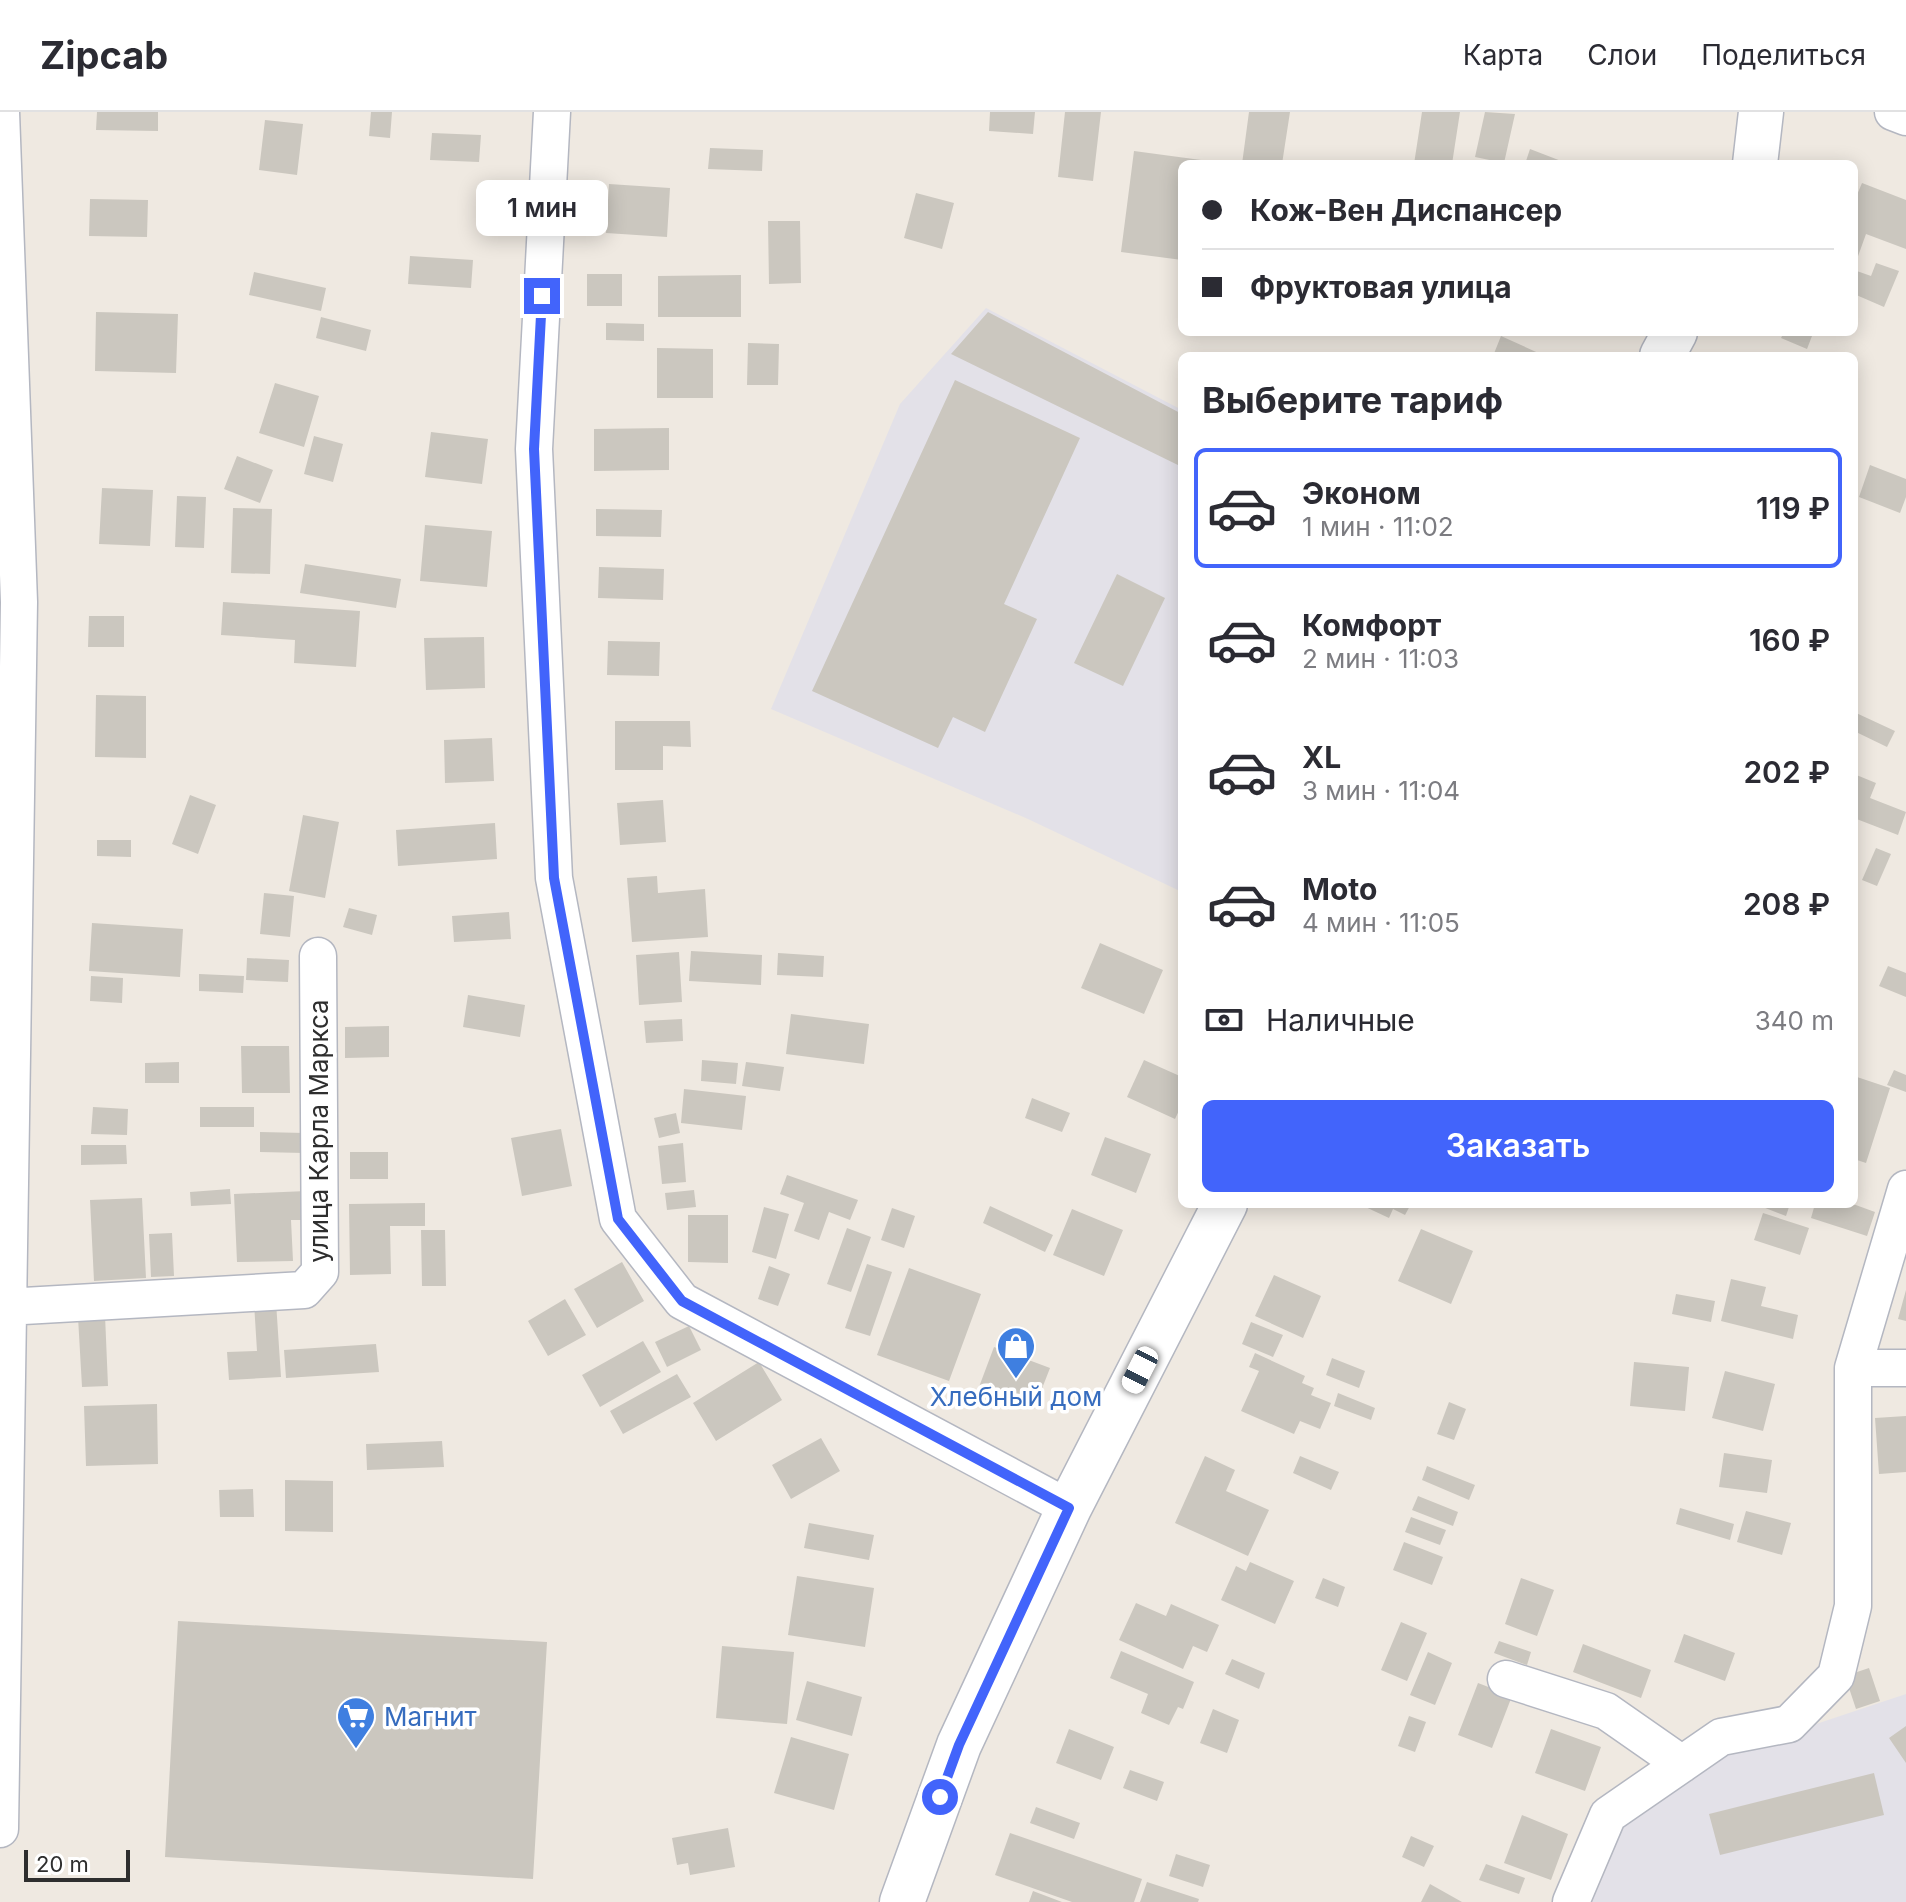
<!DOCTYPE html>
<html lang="ru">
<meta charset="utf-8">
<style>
:root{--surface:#fff;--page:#f2f2f3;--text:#2b2b33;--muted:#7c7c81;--line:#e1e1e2;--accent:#4264fb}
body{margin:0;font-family:Inter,sans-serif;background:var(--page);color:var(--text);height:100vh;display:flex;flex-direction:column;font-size:30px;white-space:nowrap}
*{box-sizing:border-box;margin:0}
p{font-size:26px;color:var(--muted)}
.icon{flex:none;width:44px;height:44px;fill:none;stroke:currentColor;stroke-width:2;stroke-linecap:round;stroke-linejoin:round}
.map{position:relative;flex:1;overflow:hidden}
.panel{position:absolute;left:1178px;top:240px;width:680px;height:856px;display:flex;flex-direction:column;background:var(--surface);border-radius:12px;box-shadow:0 4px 20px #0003}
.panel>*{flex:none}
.guide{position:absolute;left:1178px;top:48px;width:680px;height:176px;border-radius:12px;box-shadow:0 4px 20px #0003;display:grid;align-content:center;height:176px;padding:0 24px;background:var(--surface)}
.scale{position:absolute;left:24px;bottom:20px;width:106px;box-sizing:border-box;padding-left:8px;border:4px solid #2e2e2e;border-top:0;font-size:22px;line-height:28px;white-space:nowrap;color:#2e2e2e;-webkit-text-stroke:6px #fff;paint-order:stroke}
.end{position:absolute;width:36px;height:36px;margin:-18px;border:10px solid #4264fb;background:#fff;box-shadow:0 0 0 4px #fff}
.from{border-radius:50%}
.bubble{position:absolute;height:56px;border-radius:12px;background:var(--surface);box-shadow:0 4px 20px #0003;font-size:26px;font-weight:600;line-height:56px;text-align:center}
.car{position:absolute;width:24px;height:48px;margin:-24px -12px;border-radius:10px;box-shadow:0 0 6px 2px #0007;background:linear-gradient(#fff 24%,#345 0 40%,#fff 0 76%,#345 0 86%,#fff 0)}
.guide b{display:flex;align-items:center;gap:28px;height:76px;font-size:30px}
.guide b+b{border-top:2px solid var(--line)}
.guide i{width:20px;height:20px;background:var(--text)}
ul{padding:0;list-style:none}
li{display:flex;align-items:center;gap:24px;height:120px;margin:0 16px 12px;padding:0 8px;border:4px solid transparent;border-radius:12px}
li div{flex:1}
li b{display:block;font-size:30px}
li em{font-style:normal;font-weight:600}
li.selected{border-color:var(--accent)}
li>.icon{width:72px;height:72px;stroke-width:1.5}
h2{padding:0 24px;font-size:36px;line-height:96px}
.pay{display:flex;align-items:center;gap:20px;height:88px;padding:0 24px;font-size:30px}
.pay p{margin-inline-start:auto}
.cta{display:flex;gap:16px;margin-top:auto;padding:16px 24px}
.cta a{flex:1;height:92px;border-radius:12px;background:var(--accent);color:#fff;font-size:32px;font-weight:600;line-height:92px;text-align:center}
header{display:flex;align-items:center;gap:48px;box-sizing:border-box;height:112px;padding:0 40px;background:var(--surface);border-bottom:2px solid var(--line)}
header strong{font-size:38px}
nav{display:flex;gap:44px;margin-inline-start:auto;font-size:28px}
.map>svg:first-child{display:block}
.industrial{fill:#e3e1e8}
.building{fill:#cbc7bf}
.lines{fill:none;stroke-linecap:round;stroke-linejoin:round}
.street-casing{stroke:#b4b7c1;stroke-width:39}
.secondary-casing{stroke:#b4b7c1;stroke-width:47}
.street{stroke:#fff;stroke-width:36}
.secondary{stroke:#fff;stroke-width:44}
.route{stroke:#4264fb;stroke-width:10}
.labels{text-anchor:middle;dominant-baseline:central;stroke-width:7;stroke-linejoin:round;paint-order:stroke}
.street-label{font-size:26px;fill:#2e2e2e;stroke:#fff}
.shop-label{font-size:26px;fill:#366cbe;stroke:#fff}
</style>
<header>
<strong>Zipcab</strong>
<nav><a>Карта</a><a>Слои</a><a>Поделиться</a></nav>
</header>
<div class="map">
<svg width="1906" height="1790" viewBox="0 0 1906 1790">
<rect width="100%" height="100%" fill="#efe9e1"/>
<path class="industrial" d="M986,196L1182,298V780L1028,707L771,597L900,292Z
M1906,1582V1790H1586L1620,1711L1723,1643Z"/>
<path class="building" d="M97,0H158V19L96,18Z
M371,0H392L390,26L369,24Z
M990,0H1035L1033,22L989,19Z
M1065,0H1101L1093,69L1058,65Z
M1249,0H1290L1282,52H1242Z
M1422,0H1460L1452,52H1414Z
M1485,0L1515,2L1504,51L1475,45Z
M265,8L303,12L297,63L259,58Z
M432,21L481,23L479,50L430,48Z
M710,36L763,38L762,59L708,57Z
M1530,37L1569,52H1525Z
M1134,39L1201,48V52H1182V148L1121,140Z
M1862,71L1906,88V137L1866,122L1857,147L1854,146V90Z
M609,72L670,76L667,125L606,121Z
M916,81L954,91L942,137L904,126Z
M90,87L148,88L147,125L89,124Z
M768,109H800L801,171L769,172Z
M410,144L473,148L471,176L408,172Z
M1876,151L1899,159L1884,195L1854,182V158L1871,164Z
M254,160L326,176L321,199L249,183Z
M587,162H622V194H587Z
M741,163V205H658V164Z
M96,200L178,202L176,261L95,259Z
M988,200L1182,302V355L951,242Z
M321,205L371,218L366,239L316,226Z
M606,211L644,212V229L606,228Z
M1784,220L1812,224L1807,237L1781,226Z
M1501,224L1545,244H1493Z
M748,231L779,232L778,273H747Z
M657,236L713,237V286H657Z
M955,268L1080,326L1004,492L1037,507L985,620L953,605L938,636L812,579Z
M275,271L319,284L304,335L259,321Z
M669,316V358L594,359V317Z
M431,320L488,327L482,372L425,365Z
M314,324L343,332L333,370L304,362Z
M237,344L273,358L260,391L224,377Z
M1870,353L1906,367V385L1900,401L1859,385Z
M102,376L153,378L150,434L99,432Z
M177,384L206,385L204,436L175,435Z
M233,396L272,397L270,462L231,461Z
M596,397L662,398L661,425L596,424Z
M425,413L492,419L487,475L420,469Z
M305,452L401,467L396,496L300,481Z
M599,455L664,457L663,488L598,486Z
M1117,462L1165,486L1123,574L1074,551Z
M223,490L360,499L356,555L294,551L295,528L221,523Z
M89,504H124V535H88Z
M484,525L485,576L426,578L424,526Z
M608,529L660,530L659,564L607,563Z
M96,583L146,584V646L95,645Z
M1854,600L1895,619L1887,635L1854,619Z
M615,609H690L691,635L663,634V658H615Z
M492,626L494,669L445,671L444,628Z
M1854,662L1876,671L1870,686L1906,700L1898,723L1854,706Z
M190,683L216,693L198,742L172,732Z
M663,688L666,730L620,733L617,691Z
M303,703L339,710L325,786L289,779Z
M495,711L497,747L398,754L396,718Z
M97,728H131V745L97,744Z
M1876,736L1891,742L1877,774L1862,768Z
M657,764L658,781L705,777L708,825L632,830L627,766Z
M264,781L294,784L290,825L260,822Z
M349,796L377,803L372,823L343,815Z
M509,800L511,827L454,830L452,804Z
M92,811L183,817L180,865L89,859Z
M1100,831L1163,858L1144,902L1081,876Z
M691,839L762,843L761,873L689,869Z
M679,840L682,890L639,893L636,843Z
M778,841L824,844L823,865L777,863Z
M247,846L289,848L288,870L246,868Z
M1888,854L1906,861V885L1879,874Z
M199,862L244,864L243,881L199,879Z
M91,864L123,866L122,891L90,889Z
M468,883L525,893L520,925L463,915Z
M791,902L869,912L864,952L786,942Z
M682,907L683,929L646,931L644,909Z
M389,914V945L345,946V915Z
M241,934H289L290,981H242Z
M702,948L738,951L736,972L701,969Z
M1144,948L1182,965V992L1175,1007L1127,985Z
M179,950V971H145V951Z
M746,950L784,955L780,979L742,974Z
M1894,958L1906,963V980L1887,973Z
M1854,964L1890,976L1866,1051L1854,1047Z
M684,977L746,984L742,1018L681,1011Z
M1032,986L1070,1001L1062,1020L1025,1006Z
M93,995L128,997L127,1023L91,1022Z
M200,995H254V1015H200Z
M676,1001L680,1021L659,1026L654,1006Z
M561,1017L572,1074L522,1084L511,1026Z
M260,1020L305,1021L304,1041L260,1040Z
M1105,1025L1151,1042L1136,1081L1091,1063Z
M683,1031L686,1070L662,1072L658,1034Z
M81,1033H126L127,1052L81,1053Z
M350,1040H388V1067H350Z
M787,1063L858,1088L850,1108L829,1100L819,1128L794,1119L804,1091L780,1082Z
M230,1077L231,1092L191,1094L190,1080Z
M694,1078L696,1095L667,1098L665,1081Z
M307,1079L308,1108H291L293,1149L237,1150L234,1082Z
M142,1086L146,1166L94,1169L90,1088Z
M425,1091V1114H390L391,1162L350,1163L349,1092Z
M1359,1092H1411L1405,1103L1393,1097L1389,1106Z
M1755,1092H1790L1786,1104Z
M1815,1092H1853L1875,1100L1867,1124L1811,1106Z
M990,1094L1053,1123L1045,1140L983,1111Z
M764,1095L789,1102L776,1147L752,1140Z
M892,1096L915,1104L904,1136L881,1128Z
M1072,1097L1123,1118L1104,1164L1053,1143Z
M1763,1101L1809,1116L1800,1143L1754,1128Z
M688,1103H728V1151L688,1150Z
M847,1116L871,1125L851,1180L827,1172Z
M1421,1117L1473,1139L1451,1192L1398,1169Z
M421,1118H445L446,1174H422Z
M172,1121L174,1164L151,1165L149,1122Z
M622,1150L644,1189L597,1216L574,1177Z
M867,1152L892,1160L870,1224L845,1216Z
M769,1154L790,1162L778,1194L758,1187Z
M909,1156L981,1182L949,1269L877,1243Z
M1274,1163L1321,1184L1303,1226L1255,1204Z
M1731,1167L1766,1175L1761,1194L1798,1203L1793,1227L1721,1209Z
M1906,1178V1209L1898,1207Z
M1676,1182L1715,1189L1711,1210L1672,1202Z
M565,1187L586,1223L548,1244L528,1209Z
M276,1190L281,1265L229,1268L227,1240L257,1239L254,1191Z
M105,1203L108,1274L82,1275L78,1205Z
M1251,1210L1283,1223L1273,1245L1242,1232Z
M689,1214L701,1238L667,1255L655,1230Z
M643,1229L661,1260L600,1295L582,1263Z
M376,1232L379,1260L286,1266L284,1238Z
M994,1235L1050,1256L1034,1297L979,1275Z
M1255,1241L1305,1264L1302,1271L1314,1276L1311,1283L1331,1291L1320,1317L1300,1309L1294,1322L1241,1299L1259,1259L1249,1255Z
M1332,1246L1365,1259L1359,1276L1326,1263Z
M759,1250L782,1288L716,1329L693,1291Z
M1634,1250L1689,1255L1685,1299L1630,1294Z
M1725,1259L1775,1272L1763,1319L1712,1306Z
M677,1262L691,1285L623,1322L610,1299Z
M1338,1281L1375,1296L1371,1308L1334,1294Z
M1449,1290L1466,1297L1454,1328L1437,1322Z
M157,1292L158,1352L86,1354L84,1294Z
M1906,1304V1360L1879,1362L1875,1306Z
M821,1326L840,1359L791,1387L772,1353Z
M442,1329L444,1355L367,1358L366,1332Z
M1724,1341L1772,1348L1767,1381L1719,1375Z
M1205,1344L1235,1358L1226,1379L1269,1398L1248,1444L1175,1411Z
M1300,1344L1339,1360L1331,1378L1293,1361Z
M1427,1354L1475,1373L1469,1388L1422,1368Z
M285,1368L333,1369V1420L285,1419Z
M253,1377L254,1405H220L219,1378Z
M1418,1384L1458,1400L1453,1414L1412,1398Z
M1680,1396L1734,1412L1730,1428L1676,1412Z
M1746,1399L1791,1411L1782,1443L1737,1430Z
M1411,1405L1446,1418L1440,1433L1405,1420Z
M809,1411L874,1423L869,1448L804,1436Z
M1404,1430L1443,1445L1432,1473L1393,1458Z
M1250,1450L1294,1469L1275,1512L1221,1488L1236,1454L1246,1459Z
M797,1464L874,1476L865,1535L788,1523Z
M1323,1466L1345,1475L1338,1495L1315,1486Z
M1521,1466L1554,1478L1537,1524L1505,1512Z
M1136,1491L1166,1504L1171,1492L1219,1513L1207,1540L1193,1534L1183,1557L1119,1528Z
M178,1509L547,1530L533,1767L165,1745Z
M1401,1510L1427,1521L1407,1569L1381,1558Z
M1684,1522L1735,1541L1725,1569L1674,1550Z
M1499,1529L1531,1540L1527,1553L1494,1541Z
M1583,1532L1651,1558L1641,1586L1573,1560Z
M722,1534L794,1540L787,1612L716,1606Z
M1121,1539L1194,1570L1183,1597L1178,1595L1169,1613L1141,1601L1148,1582L1110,1566Z
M1428,1540L1452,1551L1435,1593L1410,1583Z
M1232,1547L1265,1561L1259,1577L1225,1562Z
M1869,1556L1880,1589L1856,1597L1845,1564Z
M807,1569L862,1585L852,1624L796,1608Z
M1478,1571L1512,1584L1492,1636L1458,1623Z
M1213,1597L1239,1608L1227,1641L1200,1631Z
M1409,1604L1426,1610L1415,1640L1398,1634Z
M1906,1614V1651L1889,1626Z
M1069,1617L1114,1635L1101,1668L1056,1651Z
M1551,1617L1601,1635L1585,1679L1535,1661Z
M791,1625L849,1642L834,1698L774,1681Z
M1130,1658L1164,1670L1157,1689L1123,1676Z
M1874,1661L1884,1703L1720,1743L1709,1702Z
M1036,1695L1080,1711L1074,1727L1030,1711Z
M1522,1703L1568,1722L1551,1768L1504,1751Z
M728,1716L735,1755L690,1763L688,1751L677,1753L672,1726Z
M1010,1721L1142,1767L1134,1790H1072L995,1763Z
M1411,1724L1434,1734L1424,1755L1402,1745Z
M1176,1742L1210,1753L1203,1775L1169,1764Z
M1486,1752L1525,1766L1519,1782L1479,1768Z
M1147,1770L1199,1787L1198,1790H1140Z
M1430,1772L1462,1790H1421Z
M1033,1779L1062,1790H1029Z"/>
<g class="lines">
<defs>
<path id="street" d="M552,0L534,337L554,766L618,1107L682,1189L1069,1396
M1893,0L1906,5
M6,1195L304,1178L320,1160L318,844
M1853,1256H1906
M1506,1567L1606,1599L1682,1652
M0,1717L19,490L1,0
M1571,1790L1608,1703L1721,1625L1789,1612L1836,1564L1853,1494V1256L1906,1077"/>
<path id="secondary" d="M1755,52L1761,0
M1662,244L1675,220
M902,1790L959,1633L1069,1396L1225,1092"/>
</defs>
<use href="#street" class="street-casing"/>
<use href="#secondary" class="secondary-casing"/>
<use href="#street" class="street"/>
<use href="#secondary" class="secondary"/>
</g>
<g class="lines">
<path class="route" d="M542,184L534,337L554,766L618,1107L682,1189L1069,1396L959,1633L940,1685"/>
</g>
<defs>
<symbol id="shop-pin" viewBox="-11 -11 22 30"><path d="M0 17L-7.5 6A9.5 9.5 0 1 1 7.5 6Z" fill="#3f7fe0" stroke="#fff"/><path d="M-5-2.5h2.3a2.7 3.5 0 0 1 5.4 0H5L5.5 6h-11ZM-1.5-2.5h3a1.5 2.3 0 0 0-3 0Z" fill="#fff"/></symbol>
<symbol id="supermarket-pin" viewBox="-11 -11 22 30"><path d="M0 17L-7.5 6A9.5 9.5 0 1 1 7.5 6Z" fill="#3f7fe0" stroke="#fff"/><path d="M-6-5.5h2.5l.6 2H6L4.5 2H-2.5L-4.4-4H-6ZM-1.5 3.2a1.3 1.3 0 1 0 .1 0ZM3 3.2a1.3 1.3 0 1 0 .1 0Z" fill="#fff"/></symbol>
</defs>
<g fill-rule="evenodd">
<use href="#shop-pin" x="994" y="1212" width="44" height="60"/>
<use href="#supermarket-pin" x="334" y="1582" width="44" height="60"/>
</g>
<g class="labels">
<g class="street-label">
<text transform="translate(318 1019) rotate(-90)">улица Карла Маркса</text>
</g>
<g class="shop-label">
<text x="1016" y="1284">Хлебный дом</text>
<text x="384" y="1604" text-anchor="start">Магнит</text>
</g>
</g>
</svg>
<div class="scale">20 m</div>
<i class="end from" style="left:940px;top:1685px"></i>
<i class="end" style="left:542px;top:184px"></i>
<div class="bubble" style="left:476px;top:68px;width:132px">1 мин</div>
<i class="car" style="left:1140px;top:1258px;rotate:207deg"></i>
<div class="guide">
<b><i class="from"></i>Кож-Вен Диспансер</b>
<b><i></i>Фруктовая улица</b>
</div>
<section class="panel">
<h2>Выберите тариф</h2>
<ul>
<li class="selected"><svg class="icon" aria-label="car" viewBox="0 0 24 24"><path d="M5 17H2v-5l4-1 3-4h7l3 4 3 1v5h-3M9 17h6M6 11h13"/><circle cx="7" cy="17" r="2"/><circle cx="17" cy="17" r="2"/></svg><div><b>Эконом</b><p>1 мин · 11:02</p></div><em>119 ₽</em></li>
<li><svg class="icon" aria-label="car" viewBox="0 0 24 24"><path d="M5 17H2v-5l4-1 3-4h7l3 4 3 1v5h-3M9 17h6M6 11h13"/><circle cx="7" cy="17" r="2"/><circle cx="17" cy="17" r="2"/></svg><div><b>Комфорт</b><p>2 мин · 11:03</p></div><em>160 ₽</em></li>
<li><svg class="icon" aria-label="car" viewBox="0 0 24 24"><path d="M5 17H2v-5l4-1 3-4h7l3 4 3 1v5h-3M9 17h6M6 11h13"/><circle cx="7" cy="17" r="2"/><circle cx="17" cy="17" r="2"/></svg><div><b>XL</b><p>3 мин · 11:04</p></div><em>202 ₽</em></li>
<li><svg class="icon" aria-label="car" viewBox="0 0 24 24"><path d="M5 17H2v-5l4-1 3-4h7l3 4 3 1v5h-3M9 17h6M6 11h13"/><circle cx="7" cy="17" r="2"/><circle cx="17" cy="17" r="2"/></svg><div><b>Moto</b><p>4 мин · 11:05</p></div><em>208 ₽</em></li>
</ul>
<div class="pay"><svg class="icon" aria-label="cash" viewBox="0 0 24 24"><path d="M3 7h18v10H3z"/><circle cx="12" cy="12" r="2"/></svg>Наличные<p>340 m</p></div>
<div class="cta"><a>Заказать</a></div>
</section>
</div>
